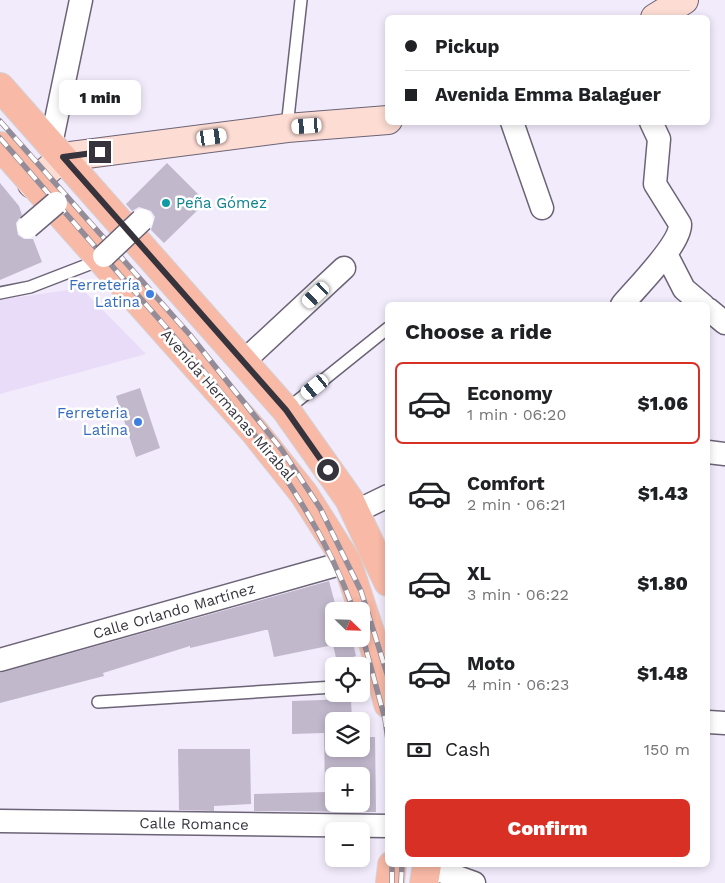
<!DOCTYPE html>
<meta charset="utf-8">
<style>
:root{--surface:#fff;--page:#f6f6f6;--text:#202124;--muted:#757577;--line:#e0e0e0;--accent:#d93025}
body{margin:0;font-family:"Work Sans",sans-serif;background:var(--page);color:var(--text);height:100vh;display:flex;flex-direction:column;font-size:19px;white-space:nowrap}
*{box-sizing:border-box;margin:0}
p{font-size:16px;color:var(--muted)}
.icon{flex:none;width:28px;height:28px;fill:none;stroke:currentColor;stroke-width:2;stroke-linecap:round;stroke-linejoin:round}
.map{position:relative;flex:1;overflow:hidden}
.drawer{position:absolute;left:385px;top:302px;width:325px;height:565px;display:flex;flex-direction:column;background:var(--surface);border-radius:8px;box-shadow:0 2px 8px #0003}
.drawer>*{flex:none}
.top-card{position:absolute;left:385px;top:15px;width:325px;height:110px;border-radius:8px;box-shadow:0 2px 8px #0003;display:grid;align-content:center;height:110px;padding:0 20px;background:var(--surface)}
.needle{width:32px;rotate:113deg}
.controls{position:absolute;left:325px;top:602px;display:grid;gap:10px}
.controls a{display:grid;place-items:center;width:45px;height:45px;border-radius:8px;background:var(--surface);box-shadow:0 2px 8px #0003;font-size:25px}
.end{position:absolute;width:22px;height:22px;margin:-11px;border:6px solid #37333c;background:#fff;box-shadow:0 0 0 2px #fff}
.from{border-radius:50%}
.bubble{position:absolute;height:35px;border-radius:8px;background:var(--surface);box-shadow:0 2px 8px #0003;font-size:16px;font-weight:800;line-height:35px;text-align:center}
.car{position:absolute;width:15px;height:30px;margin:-15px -8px;border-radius:6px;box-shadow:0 0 4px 1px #0007;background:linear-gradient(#fff 24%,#345 0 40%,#fff 0 76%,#345 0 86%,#fff 0)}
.top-card b{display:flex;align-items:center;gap:18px;height:48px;font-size:19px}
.top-card b+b{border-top:1px solid var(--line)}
.top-card i{width:12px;height:12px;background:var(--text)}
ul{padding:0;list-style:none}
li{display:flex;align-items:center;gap:15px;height:82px;margin:0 10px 8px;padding:0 10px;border:2px solid transparent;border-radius:8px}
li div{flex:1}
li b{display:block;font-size:19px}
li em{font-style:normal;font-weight:800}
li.on{border-color:var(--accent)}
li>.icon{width:45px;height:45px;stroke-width:1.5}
h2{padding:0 20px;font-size:22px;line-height:60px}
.pay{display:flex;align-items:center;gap:12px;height:55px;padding:0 20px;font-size:19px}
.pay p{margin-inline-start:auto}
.cta{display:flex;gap:10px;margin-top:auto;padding:10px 20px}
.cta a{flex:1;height:58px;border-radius:8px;background:var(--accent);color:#fff;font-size:20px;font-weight:800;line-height:58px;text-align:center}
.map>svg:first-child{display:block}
.built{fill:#e9dcf9}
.building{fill:#c1b8cc;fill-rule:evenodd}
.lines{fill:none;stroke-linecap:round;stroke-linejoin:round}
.lane-casing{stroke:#6c6476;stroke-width:14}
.street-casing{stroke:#6c6476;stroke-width:25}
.secondary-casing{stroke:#6c6476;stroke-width:30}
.primary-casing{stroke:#d3d2d4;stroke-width:30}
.lane{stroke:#fff;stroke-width:11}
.street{stroke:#fff;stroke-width:22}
.secondary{stroke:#fcdcd3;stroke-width:28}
.primary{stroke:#f8b9a6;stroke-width:28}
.rail-casing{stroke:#938d9a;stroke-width:5.5}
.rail{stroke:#fff;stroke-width:4;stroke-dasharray:11;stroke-linecap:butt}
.street-bridge-casing{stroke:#6c6476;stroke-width:25;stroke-linecap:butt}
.street-bridge{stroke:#fff;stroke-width:22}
.route{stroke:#37333c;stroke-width:6}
.culture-dot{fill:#0f9aa8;stroke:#fff;stroke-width:2}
.shop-dot{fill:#3f7fe0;stroke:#fff;stroke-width:2}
.labels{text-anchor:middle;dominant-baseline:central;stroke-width:5;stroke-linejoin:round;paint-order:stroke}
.culture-label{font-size:15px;fill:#0d838f;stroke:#fff;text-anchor:start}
.shop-label{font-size:15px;fill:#366cbe;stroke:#fff;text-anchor:end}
.street-label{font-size:15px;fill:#37333c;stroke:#fff}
</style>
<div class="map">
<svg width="725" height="883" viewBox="0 0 725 883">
<rect width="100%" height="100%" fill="#f2ebfc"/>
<path class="built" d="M81,288L146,354L0,394V300Z"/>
<path class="building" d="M167,163L206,202L164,243L151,230L155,217L151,211L139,207L132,211L126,204Z
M0,183L19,206L22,215L16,223L18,235L24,239H33L42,262L0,280Z
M140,388L160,448L136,457L116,396Z
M329,581L337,611H334V639H352L356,656L337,662L333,645L274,657L268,630H265L190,648V646L103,673L104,676L0,703V673Z
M351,699L352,721H334V749H361V737H375L376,812L254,811V794L325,792L324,733L292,734V701ZM334,776H361V804H334Z
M178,749H250L251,804L214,806V811L179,810Z"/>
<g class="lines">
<defs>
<path id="lane" d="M287,127L301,0
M0,293L30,287L100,260
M286,410L388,328
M361,686L383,684
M98,702L334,687"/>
<path id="street" d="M512,122L542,208
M51,144L81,0
M666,254L684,289L703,305
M622,305C636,288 681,244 680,224L655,184L659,139L651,122
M708,309L725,323
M243,362L344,268
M708,452L725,454
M355,512L388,496
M0,660L347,562
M708,722L725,723
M0,821L388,826
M427,866L474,883"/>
<path id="secondary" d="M655,18L684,0
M32,184L63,157L287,128L388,120"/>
<path id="primary" d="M0,87L286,410L349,499L388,582
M0,146L254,431L304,494L347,562L372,638L388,704
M390,883L392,865
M424,883L427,865"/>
</defs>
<use href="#lane" class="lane-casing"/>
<use href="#street" class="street-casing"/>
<use href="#secondary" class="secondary-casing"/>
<use href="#primary" class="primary-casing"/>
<use href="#lane" class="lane"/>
<use href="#street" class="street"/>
<use href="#secondary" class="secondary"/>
<use href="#primary" class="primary"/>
<defs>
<path id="rail" d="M0,121L190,335L282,450L320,508L361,591L388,677
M0,138C52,198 105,258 157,317C235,406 314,499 354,611
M361,631L385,719L388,740
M392,883V865
M401,883L402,865"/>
</defs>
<use href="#rail" class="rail-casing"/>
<use href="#rail" class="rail"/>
<defs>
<path id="street-bridge" d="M28,227L56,203
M104,256L142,220"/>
</defs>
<use href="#street-bridge" class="street-bridge-casing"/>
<use href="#street-bridge" class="street-bridge"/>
</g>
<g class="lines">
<path class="route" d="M100,152L63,157L286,410L328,470"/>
</g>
<circle class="culture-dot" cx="166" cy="203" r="5"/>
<g class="shop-dot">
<circle cx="150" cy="294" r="5"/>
<circle cx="138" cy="422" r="5"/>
</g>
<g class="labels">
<g class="culture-label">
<text x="176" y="203">Peña Gómez</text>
</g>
<g class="shop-label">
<text x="140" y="285">Ferretería<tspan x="140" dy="17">Latina</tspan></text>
<text x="128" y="413">Ferreteria<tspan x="128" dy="17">Latina</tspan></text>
</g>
<g class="street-label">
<text transform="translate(228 405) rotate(49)">Avenida Hermanas Mirabal</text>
<text transform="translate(174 611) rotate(-16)">Calle Orlando Martínez</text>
<text transform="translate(194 824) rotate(1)">Calle Romance</text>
</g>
</g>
</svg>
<div class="controls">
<a><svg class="needle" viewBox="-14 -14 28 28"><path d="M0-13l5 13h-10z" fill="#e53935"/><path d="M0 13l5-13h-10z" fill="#757577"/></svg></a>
<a><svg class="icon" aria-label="locate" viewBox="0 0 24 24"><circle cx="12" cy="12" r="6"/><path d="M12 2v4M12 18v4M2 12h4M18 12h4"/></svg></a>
<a><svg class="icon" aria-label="layers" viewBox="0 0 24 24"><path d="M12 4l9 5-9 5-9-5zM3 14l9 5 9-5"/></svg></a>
<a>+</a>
<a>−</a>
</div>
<i class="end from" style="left:328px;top:470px"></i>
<i class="end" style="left:100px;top:152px"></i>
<div class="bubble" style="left:59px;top:80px;width:82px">1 min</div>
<i class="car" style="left:307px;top:126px;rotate:266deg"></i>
<i class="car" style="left:212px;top:137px;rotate:82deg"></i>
<i class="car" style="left:316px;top:295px;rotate:227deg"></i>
<i class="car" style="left:315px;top:387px;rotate:231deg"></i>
<div class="top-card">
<b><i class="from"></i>Pickup</b>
<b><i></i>Avenida Emma Balaguer</b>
</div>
<section class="drawer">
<h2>Choose a ride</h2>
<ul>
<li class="on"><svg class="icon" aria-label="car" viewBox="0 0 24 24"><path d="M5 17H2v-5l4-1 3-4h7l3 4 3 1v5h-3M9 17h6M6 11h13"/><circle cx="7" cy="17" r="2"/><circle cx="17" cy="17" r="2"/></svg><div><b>Economy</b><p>1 min · 06:20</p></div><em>$1.06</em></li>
<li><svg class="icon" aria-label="car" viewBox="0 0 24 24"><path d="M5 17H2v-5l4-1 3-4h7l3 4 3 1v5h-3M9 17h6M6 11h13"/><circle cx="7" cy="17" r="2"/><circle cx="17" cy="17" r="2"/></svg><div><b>Comfort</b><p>2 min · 06:21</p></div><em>$1.43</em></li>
<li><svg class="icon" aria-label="car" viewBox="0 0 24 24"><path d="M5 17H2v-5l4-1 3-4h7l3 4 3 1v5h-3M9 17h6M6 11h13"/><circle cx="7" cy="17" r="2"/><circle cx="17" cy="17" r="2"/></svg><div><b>XL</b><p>3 min · 06:22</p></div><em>$1.80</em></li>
<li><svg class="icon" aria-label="car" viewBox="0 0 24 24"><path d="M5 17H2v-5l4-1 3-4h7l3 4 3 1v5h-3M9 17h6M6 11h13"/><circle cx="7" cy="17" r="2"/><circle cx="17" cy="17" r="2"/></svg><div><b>Moto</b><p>4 min · 06:23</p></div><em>$1.48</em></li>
</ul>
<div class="pay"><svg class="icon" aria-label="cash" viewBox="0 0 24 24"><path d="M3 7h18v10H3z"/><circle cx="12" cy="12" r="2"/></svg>Cash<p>150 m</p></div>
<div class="cta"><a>Confirm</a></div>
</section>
</div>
